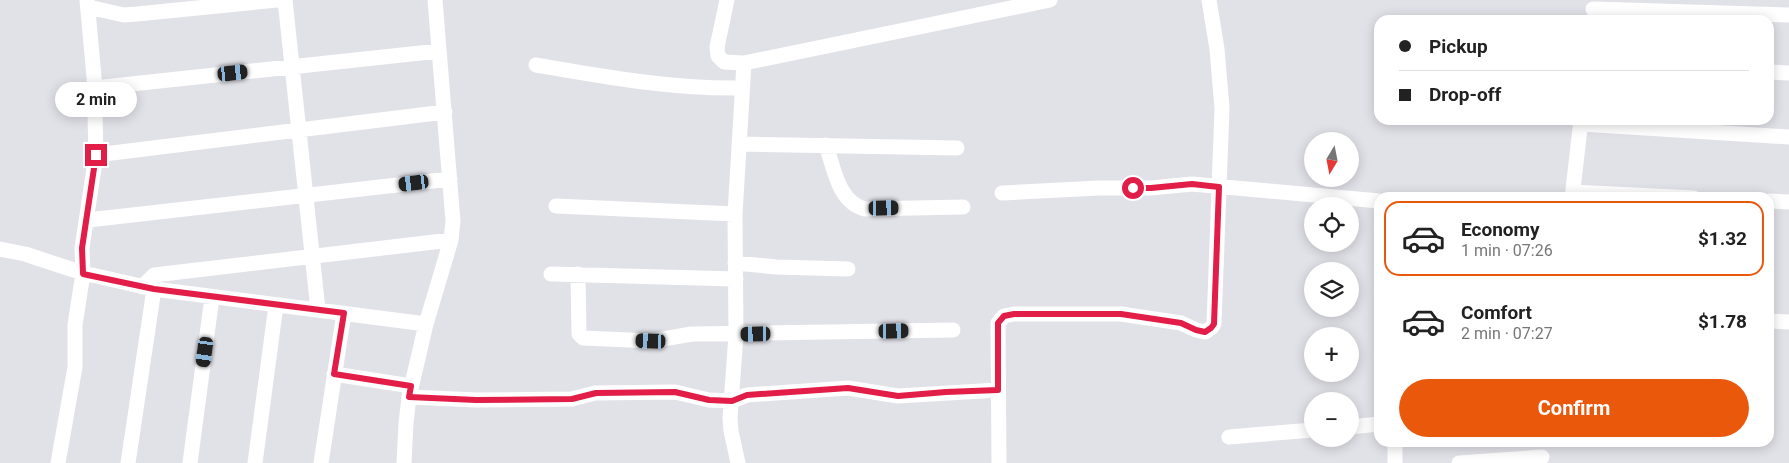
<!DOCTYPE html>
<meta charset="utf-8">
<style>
:root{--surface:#fff;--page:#f2f2f2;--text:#222;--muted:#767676;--line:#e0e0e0;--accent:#ea580c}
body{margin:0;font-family:Roboto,sans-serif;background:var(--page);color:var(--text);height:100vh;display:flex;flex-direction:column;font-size:19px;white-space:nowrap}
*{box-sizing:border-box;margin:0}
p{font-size:16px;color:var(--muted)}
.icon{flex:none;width:28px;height:28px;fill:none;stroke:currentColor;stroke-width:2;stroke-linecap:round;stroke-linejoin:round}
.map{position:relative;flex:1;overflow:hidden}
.details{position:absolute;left:1374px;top:192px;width:400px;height:255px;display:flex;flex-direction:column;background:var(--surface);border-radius:15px;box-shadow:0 2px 12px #0003}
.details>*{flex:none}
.top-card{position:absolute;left:1374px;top:15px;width:400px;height:110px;border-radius:15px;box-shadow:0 2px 12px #0003;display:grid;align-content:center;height:110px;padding:0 25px;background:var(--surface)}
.needle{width:32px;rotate:190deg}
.fabs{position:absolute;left:1304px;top:132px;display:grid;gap:10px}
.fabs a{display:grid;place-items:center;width:55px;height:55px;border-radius:50%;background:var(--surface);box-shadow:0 2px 12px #0003;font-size:25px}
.end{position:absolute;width:22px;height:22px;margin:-11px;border:6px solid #e11d48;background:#fff;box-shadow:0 0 0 2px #fff}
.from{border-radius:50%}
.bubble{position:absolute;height:35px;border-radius:18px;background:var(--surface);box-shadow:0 2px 12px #0003;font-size:16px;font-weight:700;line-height:35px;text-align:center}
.car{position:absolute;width:15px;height:30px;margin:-15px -8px;border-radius:6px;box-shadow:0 0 4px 1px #0007;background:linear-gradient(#222 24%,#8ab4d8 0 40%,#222 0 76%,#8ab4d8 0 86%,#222 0)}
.top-card b{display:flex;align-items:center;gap:18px;height:48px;font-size:19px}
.top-card b+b{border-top:1px solid var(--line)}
.top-card i{width:12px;height:12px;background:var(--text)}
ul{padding:9px 0 0;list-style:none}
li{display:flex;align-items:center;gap:15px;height:75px;margin:0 10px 8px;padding:0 15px;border:2px solid transparent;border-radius:15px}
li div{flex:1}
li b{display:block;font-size:19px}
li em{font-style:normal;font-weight:700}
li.selected{border-color:var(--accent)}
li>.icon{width:45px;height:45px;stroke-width:1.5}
.cta{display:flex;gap:10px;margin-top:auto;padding:10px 25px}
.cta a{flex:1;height:58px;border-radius:30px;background:var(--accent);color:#fff;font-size:20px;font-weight:700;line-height:58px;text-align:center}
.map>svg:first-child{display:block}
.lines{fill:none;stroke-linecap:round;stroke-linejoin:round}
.minor{stroke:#fff;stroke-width:15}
.route{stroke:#e11d48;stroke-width:6}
</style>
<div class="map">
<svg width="1789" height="463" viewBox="0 0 1789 463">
<rect width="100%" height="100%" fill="#e1e1e8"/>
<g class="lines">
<path class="minor" d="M285,0L318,310
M727,0L717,47L718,56L724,62L744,63L1050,0
M88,7L124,15L137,14L277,0
M1593,9L1789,15
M536,65C605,77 672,89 742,88
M1769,72L1789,73
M94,88L439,51
M1581,124L1789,137
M739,144L957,148
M826,145C834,168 838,202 865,209L963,207
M96,155L445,112
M1573,192L1694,198
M1002,193L1099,188H1151L1192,184L1379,201
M1572,198L1581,120
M1769,201L1789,202
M556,206L735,214
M88,220L450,179
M0,249L25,254L83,273L82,248L96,155L94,77L87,0
M735,263L776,267L848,269
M551,274L736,279
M578,274L579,334L583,338L651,341L692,334L953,330
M142,287L154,275L451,240
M1769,321L1789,322
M334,374L411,386
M409,397L476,400L572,399L595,393L675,392L709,400L732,401L747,395L848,388L898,396L998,390
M1350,427L1379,424
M1229,437L1312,430
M58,463L75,367V325L83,273L154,289L426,324
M128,463L154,289
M190,463L212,297
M255,463L276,305
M321,463L344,313
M404,463L406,423L409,397L426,324L451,240L453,221L435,0
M738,463L731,431L730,418L736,335L735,214L744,63
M999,463L998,323L1004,316L1014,314H1121L1181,323L1196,330L1205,332L1211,328L1214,324L1222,108L1217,49L1209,0
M1395,463V442
M1459,463L1542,457"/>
</g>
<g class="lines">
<path class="route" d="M96,155L82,248L83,274L154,289L344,313L334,374L411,386L409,397L476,400L572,399L596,393L675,392L709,400L732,401L747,395L848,388L898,396L946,392L998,390V323L1004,316L1014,314H1121L1181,323L1196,330L1205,332L1211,328L1214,324L1219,187L1192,184L1151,188H1133"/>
</g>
</svg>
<div class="fabs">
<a><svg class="needle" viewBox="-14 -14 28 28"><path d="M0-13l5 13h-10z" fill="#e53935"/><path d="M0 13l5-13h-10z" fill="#767676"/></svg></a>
<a><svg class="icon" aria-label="locate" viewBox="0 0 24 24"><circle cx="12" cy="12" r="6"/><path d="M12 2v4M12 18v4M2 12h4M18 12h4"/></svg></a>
<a><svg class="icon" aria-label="layers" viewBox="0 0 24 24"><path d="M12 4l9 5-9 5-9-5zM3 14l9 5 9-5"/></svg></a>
<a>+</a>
<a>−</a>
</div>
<i class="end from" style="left:1133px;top:188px"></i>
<i class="end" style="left:96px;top:155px"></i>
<div class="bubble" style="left:55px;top:82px;width:82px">2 min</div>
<i class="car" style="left:233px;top:73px;rotate:84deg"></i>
<i class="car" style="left:414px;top:183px;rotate:263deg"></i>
<i class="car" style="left:884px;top:208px;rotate:89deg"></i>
<i class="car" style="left:894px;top:331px;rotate:89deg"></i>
<i class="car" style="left:756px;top:334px;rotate:269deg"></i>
<i class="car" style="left:651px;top:341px;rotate:272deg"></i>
<i class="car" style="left:205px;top:352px;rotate:188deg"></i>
<div class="top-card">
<b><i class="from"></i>Pickup</b>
<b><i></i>Drop-off</b>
</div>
<section class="details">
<ul>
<li class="selected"><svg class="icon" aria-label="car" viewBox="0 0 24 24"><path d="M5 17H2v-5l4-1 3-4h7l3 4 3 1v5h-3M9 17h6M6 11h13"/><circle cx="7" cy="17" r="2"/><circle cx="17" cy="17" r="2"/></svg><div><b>Economy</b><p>1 min · 07:26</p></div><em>$1.32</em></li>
<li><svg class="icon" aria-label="car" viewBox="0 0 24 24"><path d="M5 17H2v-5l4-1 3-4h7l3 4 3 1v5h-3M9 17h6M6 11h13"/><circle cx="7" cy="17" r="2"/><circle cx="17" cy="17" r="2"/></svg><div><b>Comfort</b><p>2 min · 07:27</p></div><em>$1.78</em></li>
</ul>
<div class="cta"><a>Confirm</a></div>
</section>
</div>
